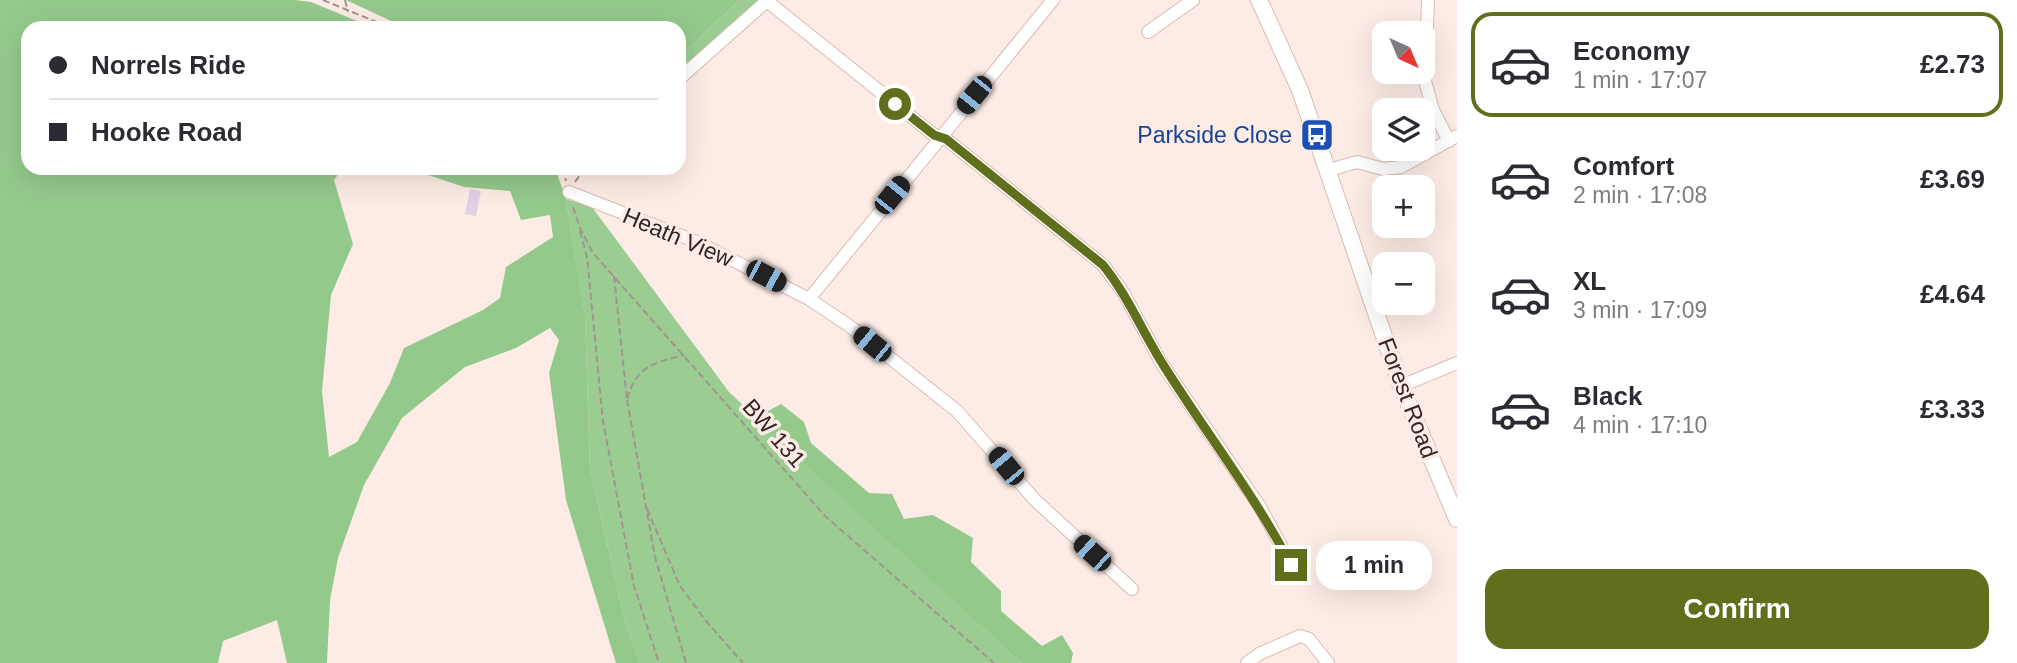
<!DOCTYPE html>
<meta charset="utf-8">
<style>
:root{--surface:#fff;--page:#f7f7f7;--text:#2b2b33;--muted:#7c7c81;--line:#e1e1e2;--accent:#606f1b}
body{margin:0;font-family:Helvetica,sans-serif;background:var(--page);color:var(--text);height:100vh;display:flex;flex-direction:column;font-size:26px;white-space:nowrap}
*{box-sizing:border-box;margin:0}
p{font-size:23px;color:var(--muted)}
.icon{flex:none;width:38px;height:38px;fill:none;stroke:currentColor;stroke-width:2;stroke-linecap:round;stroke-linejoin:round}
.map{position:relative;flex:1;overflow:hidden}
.panel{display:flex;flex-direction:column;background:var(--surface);width:560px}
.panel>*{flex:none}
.banner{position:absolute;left:21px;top:21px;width:665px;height:154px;border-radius:21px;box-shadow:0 7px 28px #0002;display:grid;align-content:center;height:154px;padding:0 28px;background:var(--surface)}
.needle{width:46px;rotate:136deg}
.controls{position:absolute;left:1372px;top:21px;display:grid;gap:14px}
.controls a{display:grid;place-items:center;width:63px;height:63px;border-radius:14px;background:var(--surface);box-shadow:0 7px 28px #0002;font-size:35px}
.end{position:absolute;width:32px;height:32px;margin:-16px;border:9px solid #606f1b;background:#fff;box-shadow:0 0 0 4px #fff}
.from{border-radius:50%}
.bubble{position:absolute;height:49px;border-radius:21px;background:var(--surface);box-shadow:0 7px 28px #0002;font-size:23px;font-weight:700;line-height:49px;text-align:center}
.car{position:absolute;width:21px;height:42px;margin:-21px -10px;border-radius:9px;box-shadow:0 0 5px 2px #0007;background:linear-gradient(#222 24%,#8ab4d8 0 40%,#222 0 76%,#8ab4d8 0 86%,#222 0)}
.banner b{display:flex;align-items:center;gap:24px;height:66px;font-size:26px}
.banner b+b{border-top:2px solid var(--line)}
.banner i{width:18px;height:18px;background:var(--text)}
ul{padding:12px 0 0;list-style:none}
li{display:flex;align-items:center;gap:21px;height:105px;margin:0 14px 10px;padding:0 14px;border:4px solid transparent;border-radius:21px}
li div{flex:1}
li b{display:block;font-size:26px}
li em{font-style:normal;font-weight:700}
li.active{border-color:var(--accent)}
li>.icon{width:63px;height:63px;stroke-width:1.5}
.button{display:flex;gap:14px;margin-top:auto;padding:14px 28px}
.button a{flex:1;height:80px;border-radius:21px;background:var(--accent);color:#fff;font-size:28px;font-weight:700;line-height:80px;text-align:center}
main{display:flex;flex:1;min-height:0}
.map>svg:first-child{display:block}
.green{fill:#9bcd93}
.forest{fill:#94c98c}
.building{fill:#e0d0e6}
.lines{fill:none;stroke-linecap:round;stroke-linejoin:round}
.minor-casing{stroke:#d8bcb2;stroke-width:14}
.tertiary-casing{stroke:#d8bcb2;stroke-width:18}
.path{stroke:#a2948e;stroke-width:2;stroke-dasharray:7 3.5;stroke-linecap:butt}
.minor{stroke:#fff;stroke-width:12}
.tertiary{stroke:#fff;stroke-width:16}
.route{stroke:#606f1b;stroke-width:9}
.labels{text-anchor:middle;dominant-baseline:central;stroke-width:7;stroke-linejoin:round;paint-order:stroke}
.transit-label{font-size:23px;fill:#164399;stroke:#fdece5;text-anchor:end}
.street-label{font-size:23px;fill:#312623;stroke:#fdece5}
</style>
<main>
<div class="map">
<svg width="1457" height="663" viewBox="0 0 1457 663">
<rect width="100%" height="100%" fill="#fdece5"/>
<path class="green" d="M739,0H759L679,71V58Z
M566,199L592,207L729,392L1021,663H640L625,622L590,469L585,315Z"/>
<path class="forest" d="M0,0H295L311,2L374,28H28V168H343L334,180L353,244L331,295L322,391L329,457L357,442L390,383L404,348L483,310L500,298L506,267L553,237L550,215L521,220L510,191L464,187L407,168H555L566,199L585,314L590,469L625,622L640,663H616L566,500L549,373L559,340L550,328L516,348L465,367L402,418L364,485L338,558L330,600L327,663H287L277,620L223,641L218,663H0Z
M346,0H739L679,58V28H406Z
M781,404L804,422L811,443L869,493L892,494L904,519L933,515L973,538L971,562L1001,591V611L1042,646L1062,635L1073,653L1071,663H1021L755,418Z"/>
<path class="building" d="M470,189L481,191L476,216L465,214Z"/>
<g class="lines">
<defs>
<path id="minor" d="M1428,0L1425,81L1433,110L1449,141
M767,1L934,135L946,139L1103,265L1123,292L1162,364L1260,507L1291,564
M1148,32L1193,0
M679,79L768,0
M1329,170L1357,162L1383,169L1401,167L1457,136
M569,192L697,242L809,299L851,327L957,411L1035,500L1132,589
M809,299L1053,0
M1401,386L1457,363
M1247,663L1259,654L1300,636L1309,639L1328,663"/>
<path id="tertiary" d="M1259,0L1300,90L1401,386L1457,519"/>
</defs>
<use href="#minor" class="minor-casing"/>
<use href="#tertiary" class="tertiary-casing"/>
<path class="path" d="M323,0L391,28
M345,0L348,12
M563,168L566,181
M575,182L585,168
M573,207L580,228L593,253L825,516L994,663
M580,231L587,257L603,421L634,586L659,663
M614,276L627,400C636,366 653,363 684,355
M627,400L655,557L686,663
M647,509L680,586L706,621L743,663"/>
<use href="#minor" class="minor"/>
<use href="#tertiary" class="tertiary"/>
</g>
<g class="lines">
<path class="route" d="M895,104L934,135L946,139L1103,265C1128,296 1143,333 1164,366C1206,433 1254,494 1291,565"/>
</g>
<defs>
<symbol id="bus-square" viewBox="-11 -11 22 22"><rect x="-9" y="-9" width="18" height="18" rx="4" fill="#1a4fb4" stroke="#fdece5"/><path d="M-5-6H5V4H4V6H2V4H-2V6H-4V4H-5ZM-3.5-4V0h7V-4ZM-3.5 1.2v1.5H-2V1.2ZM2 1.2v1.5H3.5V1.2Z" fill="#fff"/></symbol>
</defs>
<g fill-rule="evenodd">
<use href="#bus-square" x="1298" y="116" width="38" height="38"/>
</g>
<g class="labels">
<g class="transit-label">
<text x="1292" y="135">Parkside Close</text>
</g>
<g class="street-label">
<text transform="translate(678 237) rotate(23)">Heath View</text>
<text transform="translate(1408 398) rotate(69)">Forest Road</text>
<text transform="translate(774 433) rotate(49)">BW 131</text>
</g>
</g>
</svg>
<div class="controls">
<a><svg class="needle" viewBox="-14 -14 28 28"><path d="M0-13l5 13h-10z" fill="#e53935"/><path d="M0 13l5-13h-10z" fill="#7c7c81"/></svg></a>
<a><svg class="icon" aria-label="layers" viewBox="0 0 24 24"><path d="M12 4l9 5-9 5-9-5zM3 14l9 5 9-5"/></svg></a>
<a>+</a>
<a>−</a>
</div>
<i class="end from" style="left:895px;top:104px"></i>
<i class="end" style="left:1291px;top:565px"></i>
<div class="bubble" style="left:1316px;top:541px;width:116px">1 min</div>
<i class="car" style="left:974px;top:95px;rotate:219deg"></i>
<i class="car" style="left:892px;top:195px;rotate:39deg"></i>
<i class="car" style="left:766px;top:276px;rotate:118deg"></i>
<i class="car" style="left:872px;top:344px;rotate:309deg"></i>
<i class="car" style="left:1006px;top:466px;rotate:320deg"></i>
<i class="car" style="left:1092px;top:553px;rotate:312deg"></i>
<div class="banner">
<b><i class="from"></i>Norrels Ride</b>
<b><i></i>Hooke Road</b>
</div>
</div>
<section class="panel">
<ul>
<li class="active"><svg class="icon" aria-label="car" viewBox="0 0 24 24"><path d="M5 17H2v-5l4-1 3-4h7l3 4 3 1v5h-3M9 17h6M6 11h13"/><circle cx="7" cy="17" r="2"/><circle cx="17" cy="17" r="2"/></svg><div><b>Economy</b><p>1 min · 17:07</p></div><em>£2.73</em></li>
<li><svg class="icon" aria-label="car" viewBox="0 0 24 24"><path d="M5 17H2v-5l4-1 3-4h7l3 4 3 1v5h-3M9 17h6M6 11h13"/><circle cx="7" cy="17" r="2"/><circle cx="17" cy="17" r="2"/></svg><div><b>Comfort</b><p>2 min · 17:08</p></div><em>£3.69</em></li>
<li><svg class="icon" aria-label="car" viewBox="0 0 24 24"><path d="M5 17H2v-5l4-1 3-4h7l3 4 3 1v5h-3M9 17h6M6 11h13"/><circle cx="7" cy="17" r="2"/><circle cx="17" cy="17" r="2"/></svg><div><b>XL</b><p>3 min · 17:09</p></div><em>£4.64</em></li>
<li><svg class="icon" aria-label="car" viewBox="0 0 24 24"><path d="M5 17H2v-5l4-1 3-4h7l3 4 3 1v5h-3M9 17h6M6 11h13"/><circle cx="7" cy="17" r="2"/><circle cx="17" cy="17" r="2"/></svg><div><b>Black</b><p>4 min · 17:10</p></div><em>£3.33</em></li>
</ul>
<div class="button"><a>Confirm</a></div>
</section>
</main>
